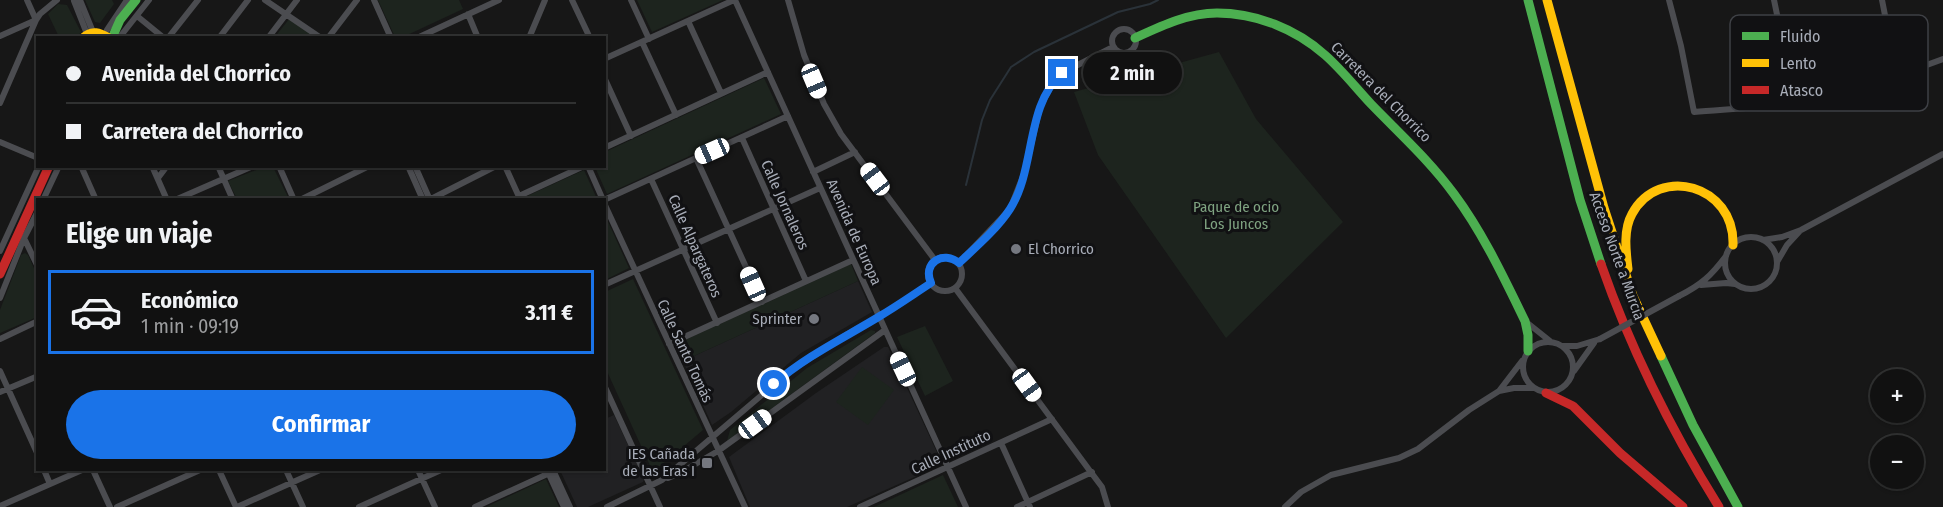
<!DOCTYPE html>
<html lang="es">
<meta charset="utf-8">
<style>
:root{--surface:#111;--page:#1a1a1a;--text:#f1f3f6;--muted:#9c9d9f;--line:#303131;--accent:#1a73e8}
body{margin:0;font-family:"Fira Sans Condensed",sans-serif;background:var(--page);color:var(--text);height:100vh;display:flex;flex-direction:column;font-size:22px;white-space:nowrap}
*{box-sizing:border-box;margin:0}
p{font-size:20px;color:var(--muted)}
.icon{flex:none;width:33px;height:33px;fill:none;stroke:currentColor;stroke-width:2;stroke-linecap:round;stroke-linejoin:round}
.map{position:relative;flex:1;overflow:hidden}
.panel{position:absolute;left:36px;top:198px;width:570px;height:273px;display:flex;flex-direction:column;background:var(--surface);border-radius:0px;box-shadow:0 2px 4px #0004,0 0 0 2px var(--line)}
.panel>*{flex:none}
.banner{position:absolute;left:36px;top:36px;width:570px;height:132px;border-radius:0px;box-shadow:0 2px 4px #0004,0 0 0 2px var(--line);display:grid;align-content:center;height:132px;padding:0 30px;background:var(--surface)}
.fabs{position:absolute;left:1870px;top:369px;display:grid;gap:12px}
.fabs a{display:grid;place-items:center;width:54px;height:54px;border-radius:50%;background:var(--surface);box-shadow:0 2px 4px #0004,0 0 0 2px var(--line);font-size:30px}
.end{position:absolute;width:27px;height:27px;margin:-14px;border:8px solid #1a73e8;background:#fff;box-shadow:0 0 0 3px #fff}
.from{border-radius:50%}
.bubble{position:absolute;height:42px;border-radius:21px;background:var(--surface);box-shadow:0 2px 4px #0004,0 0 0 2px var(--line);font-size:20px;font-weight:700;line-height:42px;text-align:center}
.car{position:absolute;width:18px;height:36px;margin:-18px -9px;border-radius:8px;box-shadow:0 0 4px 2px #0007;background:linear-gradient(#fff 24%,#345 0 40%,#fff 0 76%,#345 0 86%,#fff 0)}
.banner b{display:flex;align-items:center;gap:21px;height:57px;font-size:22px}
.banner b+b{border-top:2px solid var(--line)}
.banner i{width:15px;height:15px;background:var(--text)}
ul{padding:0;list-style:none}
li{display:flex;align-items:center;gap:18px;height:84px;margin:0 12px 9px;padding:0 18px;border:3px solid transparent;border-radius:0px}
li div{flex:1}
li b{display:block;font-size:22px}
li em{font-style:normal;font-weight:700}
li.selected{border-color:var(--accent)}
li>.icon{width:54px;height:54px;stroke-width:1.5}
h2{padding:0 30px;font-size:27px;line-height:72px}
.button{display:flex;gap:12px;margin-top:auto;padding:12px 30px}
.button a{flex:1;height:69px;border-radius:36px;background:var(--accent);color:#fff;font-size:24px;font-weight:700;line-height:69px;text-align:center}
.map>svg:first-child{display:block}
.built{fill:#212123}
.green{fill:#1d241e}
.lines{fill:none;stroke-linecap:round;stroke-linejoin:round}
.stream{stroke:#2a3239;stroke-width:2}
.street{stroke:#4b4c50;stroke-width:6}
.fast{stroke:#4caf50;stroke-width:9}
.slow{stroke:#ffc107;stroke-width:9}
.jam{stroke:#c62828;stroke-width:9}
.street-bridge{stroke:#4b4c50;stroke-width:6}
.route{stroke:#1a73e8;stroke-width:8}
.poi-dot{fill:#757880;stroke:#111113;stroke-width:2}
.labels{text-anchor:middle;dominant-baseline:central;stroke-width:6;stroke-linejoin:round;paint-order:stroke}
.street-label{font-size:15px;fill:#a8adb8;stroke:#111113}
.park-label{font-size:15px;fill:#7fa381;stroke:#111113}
.poi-label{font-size:15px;fill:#a8adb8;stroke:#111113;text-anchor:end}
.key{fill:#111113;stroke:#3e4045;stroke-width:1.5}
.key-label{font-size:16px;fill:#a8adb8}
</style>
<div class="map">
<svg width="1943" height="507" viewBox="0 0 1943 507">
<rect width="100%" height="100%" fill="#171717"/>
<path class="built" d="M858,281L872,312L801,353L731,412L712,425L683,361Z
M884,347H888L941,461L937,467L847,507H750L729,457L816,393Z
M614,415L644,479L643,482L588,507H577L560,470H604L605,419Z"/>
<path class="green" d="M85,0H112L114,4L100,23L95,22Z
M378,0H459L463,9L403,37H395Z
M637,0H723L652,32Z
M58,4L67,5L81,32L77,37H59L48,14Z
M290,18L317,38H274Z
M1219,52L1256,119L1343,222L1226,338L1098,155L1074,92Z
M764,78L781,114L607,194L595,167L604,166L605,152Z
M264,167H273L289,199H237L228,181Z
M584,170L597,199H526L525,197Z
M605,215L629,268L605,280H604Z
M25,253L28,255L37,275V317L0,333V310L21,255Z
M851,264L858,281L683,361L676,344Z
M633,279L703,430L653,472L605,367V292Z
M925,326L953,381L925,396L897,337Z
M871,330L875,331V333L727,441L730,430L807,368Z
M862,367L894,390L868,425L836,402Z
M943,475L958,507H874Z
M546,479L559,507H486Z"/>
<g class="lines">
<path class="stream" d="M966,185L982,120L990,100L1011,67L1034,52L1118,12L1150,4L1158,0"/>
<path class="street" d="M80,0L93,32
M265,0L321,38
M374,0L391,38
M572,0L590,38
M631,0L649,39
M735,0L966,507
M788,0L804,55L824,104L841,134L935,260
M1669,0L1681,46L1694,112C1728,109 1762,108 1796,102C1846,93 1895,77 1943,59
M1774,0L1795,102
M1882,0L1897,76
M74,1L87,34
M468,14L478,38
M137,16L164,38
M688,21L721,93
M1112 41a12 12 0 1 1 24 0a12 12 0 1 1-24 0Z
M107,30L127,0
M0,36L36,20L27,0
M119,38L149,0
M168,38L198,0
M219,38L248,0
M268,38L297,0
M328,38L357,0
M417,38L499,0
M529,38L545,0
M642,42L676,115
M604,59L734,0
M604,77L631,136
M0,103L36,20L40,14L57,0
M742,138L806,281
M0,142L38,158
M604,148L768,72
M696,158L762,302
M81,166L96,200
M152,166L167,200
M218,166L233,200
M279,166L294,200
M408,166L423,200
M415,166L430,200
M505,166L520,199
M588,166L603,200
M813,172L855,152
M158,178L167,166
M651,179L717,323
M519,196L584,166
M43,200L59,166
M175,200L253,166
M300,200L369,166
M429,200L496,166
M604,200L788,116
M604,203L745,507
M1725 263a26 26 0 1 1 52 0a26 26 0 1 1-52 0Z
M24,238L38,267
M1763,240L1782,237L1801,230L1943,154
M0,251L39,166
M928 274a17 17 0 1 1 34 0a17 17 0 1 1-34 0Z
M1777,262L1787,245L1799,232
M959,263L1010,209L1025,171L1040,107L1054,81L1062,73L1113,47
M604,285L820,188
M1701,285L1726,283L1735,284
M955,288L1090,471L1102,487L1108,507
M1679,296C1701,285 1711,276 1726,256
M0,298L24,238L38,211
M1525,321L1550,341
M0,339L38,321
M1523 367a25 25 0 1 1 50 0a25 25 0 1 1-50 0Z
M669,344L853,260
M1562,346H1577L1600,339
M0,371L38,455
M1574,371L1594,343
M604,385L660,507
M1499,391L1522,361
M0,392L38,376
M1001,443L1030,507
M44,470L50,484
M93,470L110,507
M219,470L236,507
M286,470L303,507
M418,470L435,507
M547,470L564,507
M553,470L570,507
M668,478L680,473L718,451L885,330
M0,506L82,470
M117,507L200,470
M237,507L320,470
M359,507L441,470
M475,507L554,471
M607,507L662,480L790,371L846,335L879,317L931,283
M860,507L1052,419
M1017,507L1092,472
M1285,507L1301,492L1331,475L1399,458L1418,449L1469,410L1499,391L1514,388H1533"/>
<path class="fast" d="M1528,0L1580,200L1601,264
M112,38L120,20L136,0
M1135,38C1161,26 1188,13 1217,13C1256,13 1296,29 1325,55C1342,70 1356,88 1371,104C1400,134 1430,161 1454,194C1483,233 1504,278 1525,321L1528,335V351
M1661,356L1693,425L1738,507"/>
<path class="slow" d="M1547,0L1604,208L1633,296L1661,356
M83,38C92,29 100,33 109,38
M1628,269C1626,252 1623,230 1632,214C1659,164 1735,185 1733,245"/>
<path class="jam" d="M1601,264C1631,350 1671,430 1719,507
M0,274L49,166
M1546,393L1573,406L1620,453L1683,507"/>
<path class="street-bridge" d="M1600,339L1679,296"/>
</g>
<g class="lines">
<path class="route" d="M774,384C806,356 844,338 880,316C897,306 914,294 931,283C922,263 943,250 959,263C976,247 997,229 1010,209C1036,169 1025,106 1062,73"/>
</g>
<g class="poi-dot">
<circle cx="1016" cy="249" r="6"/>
<circle cx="814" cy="319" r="6"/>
<rect x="701" y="457" width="12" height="12" rx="3"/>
</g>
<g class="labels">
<g class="street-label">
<text transform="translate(1381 92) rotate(45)">Carretera del Chorrico</text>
<text transform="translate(785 205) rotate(66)">Calle Jornaleros</text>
<text transform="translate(854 232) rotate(66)">Avenida de Europa</text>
<text transform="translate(695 246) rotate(66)">Calle Alpargateros</text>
<text transform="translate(1617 256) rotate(70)">Acceso Norte a Murcia</text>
<text transform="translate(685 351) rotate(65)">Calle Santo Tomás</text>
<text transform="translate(951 452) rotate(-25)">Calle Instituto</text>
</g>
<g class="park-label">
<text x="1236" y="207">Paque de ocio<tspan x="1236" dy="17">Los Juncos</tspan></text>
</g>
<g class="poi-label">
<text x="1028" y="249" text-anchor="start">El Chorrico</text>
<text x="802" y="319">Sprinter</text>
<text x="695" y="454">IES Cañada<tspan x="695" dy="17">de las Eras I</tspan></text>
</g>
</g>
<rect x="1730" y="15" width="198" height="96" rx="9" class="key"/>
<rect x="1742" y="32" width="27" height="8" fill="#4caf50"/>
<rect x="1742" y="59" width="27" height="8" fill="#ffc107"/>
<rect x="1742" y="86" width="27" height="8" fill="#c62828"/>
<g class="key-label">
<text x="1780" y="42">Fluido</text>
<text x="1780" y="69">Lento</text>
<text x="1780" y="96">Atasco</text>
</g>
</svg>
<div class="fabs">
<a>+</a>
<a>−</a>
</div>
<i class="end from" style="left:774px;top:384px"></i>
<i class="end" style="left:1062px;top:73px"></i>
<div class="bubble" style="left:1083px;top:52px;width:99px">2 min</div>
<i class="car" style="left:814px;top:81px;rotate:157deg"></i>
<i class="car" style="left:712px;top:151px;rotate:246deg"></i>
<i class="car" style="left:875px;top:179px;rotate:323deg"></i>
<i class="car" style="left:753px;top:284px;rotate:336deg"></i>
<i class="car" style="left:903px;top:369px;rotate:335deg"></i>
<i class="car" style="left:1027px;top:385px;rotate:144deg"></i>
<i class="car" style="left:755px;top:424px;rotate:54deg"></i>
<div class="banner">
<b><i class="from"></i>Avenida del Chorrico</b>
<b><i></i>Carretera del Chorrico</b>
</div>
<section class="panel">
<h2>Elige un viaje</h2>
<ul>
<li class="selected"><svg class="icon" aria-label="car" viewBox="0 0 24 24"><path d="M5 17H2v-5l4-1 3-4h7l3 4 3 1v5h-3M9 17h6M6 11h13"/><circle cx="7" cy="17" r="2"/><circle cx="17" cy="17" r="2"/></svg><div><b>Económico</b><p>1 min · 09:19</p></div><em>3.11 €</em></li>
</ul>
<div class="button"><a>Confirmar</a></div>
</section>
</div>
